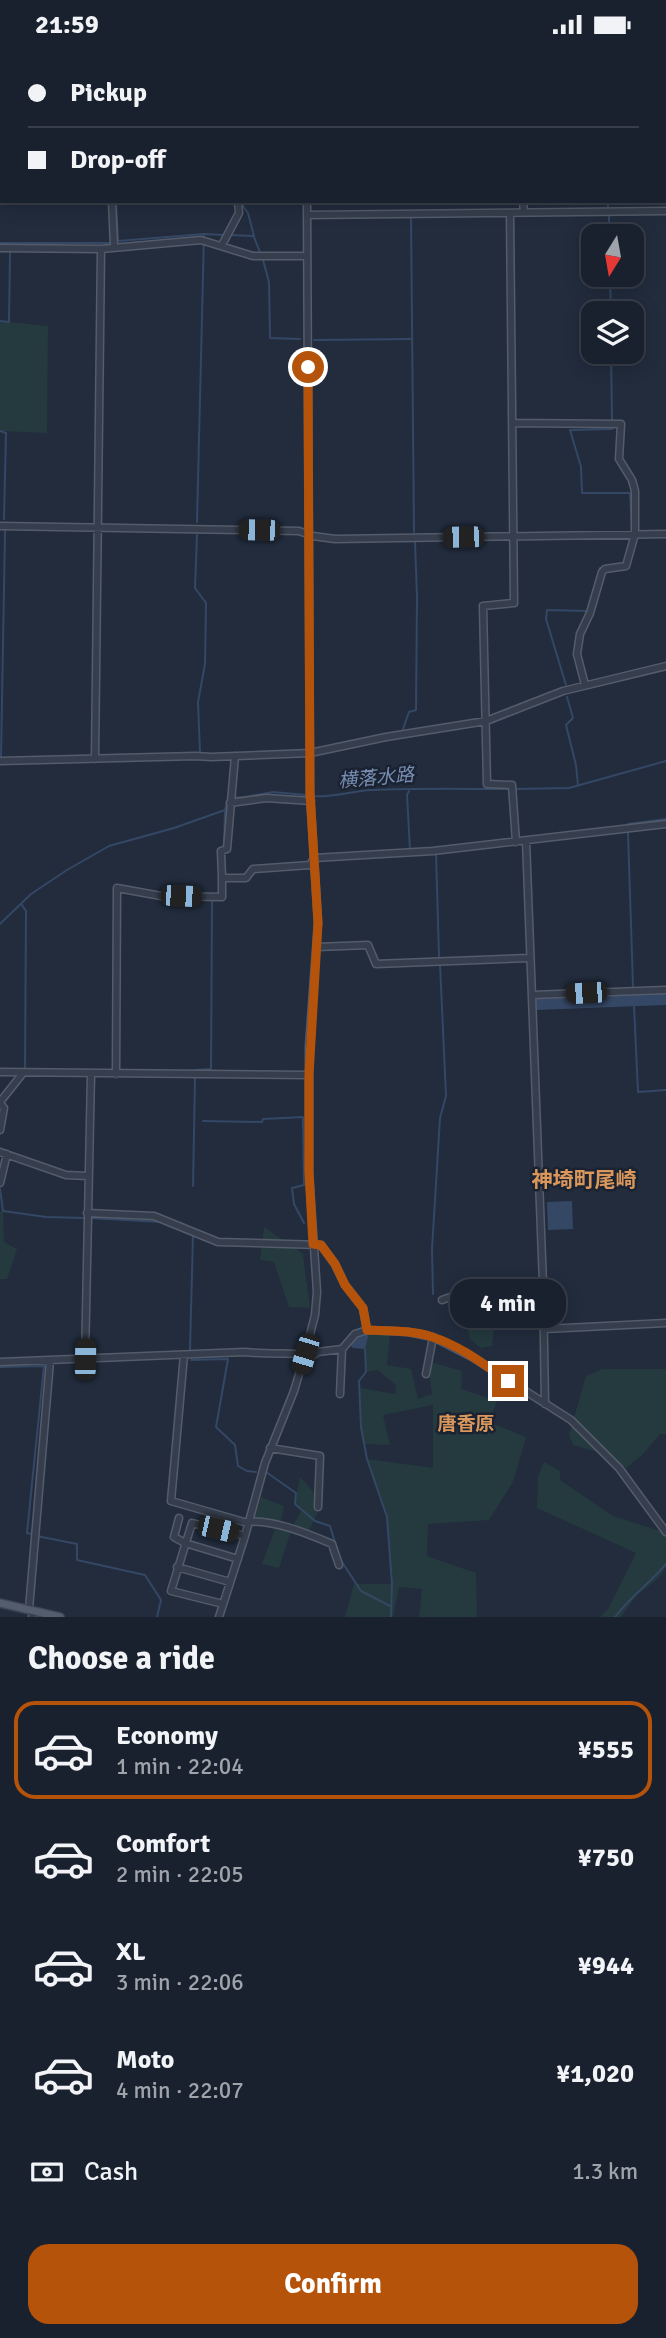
<!DOCTYPE html>
<meta charset="utf-8">
<style>
:root{--surface:#1a212e;--page:#232936;--text:#f1f3f6;--muted:#9fa3aa;--line:#383e4a;--accent:#b45309}
body{margin:0;font-family:Signika,"Noto Sans JP",sans-serif;background:var(--page);color:var(--text);height:100vh;display:flex;flex-direction:column;font-size:26px;white-space:nowrap}
*{box-sizing:border-box;margin:0}
p{font-size:23px;color:var(--muted)}
.icon{flex:none;width:38px;height:38px;fill:none;stroke:currentColor;stroke-width:2;stroke-linecap:round;stroke-linejoin:round}
.map{position:relative;height:1568px;overflow:hidden}
.details{display:flex;flex-direction:column;background:var(--surface);flex:1}
.details>*{flex:none}
.top-card{position:absolute;left:0px;top:0px;width:667px;height:154px;box-shadow:0 4px 18px #0003,0 0 0 2px var(--line);display:grid;align-content:center;height:154px;padding:0 28px;background:var(--surface)}
.needle{width:46px;rotate:191deg}
.buttons{position:absolute;left:581px;top:175px;display:grid;gap:14px}
.buttons a{display:grid;place-items:center;width:63px;height:63px;border-radius:14px;background:var(--surface);box-shadow:0 4px 18px #0003,0 0 0 2px var(--line);font-size:35px}
.end{position:absolute;width:32px;height:32px;margin:-16px;border:9px solid #b45309;background:#fff;box-shadow:0 0 0 4px #fff}
.from{border-radius:50%}
.bubble{position:absolute;height:49px;border-radius:21px;background:var(--surface);box-shadow:0 4px 18px #0003,0 0 0 2px var(--line);font-size:23px;font-weight:800;line-height:49px;text-align:center}
.car{position:absolute;width:21px;height:42px;margin:-21px -10px;border-radius:9px;box-shadow:0 0 5px 2px #0007;background:linear-gradient(#222 24%,#8ab4d8 0 40%,#222 0 76%,#8ab4d8 0 86%,#222 0)}
.top-card b{display:flex;align-items:center;gap:24px;height:66px;font-size:26px}
.top-card b+b{border-top:2px solid var(--line)}
.top-card i{width:18px;height:18px;background:var(--text)}
ul{padding:0;list-style:none}
li{display:flex;align-items:center;gap:21px;height:98px;margin:0 14px 10px;padding:0 14px;border:4px solid transparent;border-radius:21px}
li div{flex:1}
li b{display:block;font-size:26px}
li em{font-style:normal;font-weight:800}
li.selected{border-color:var(--accent)}
li>.icon{width:63px;height:63px;stroke-width:1.5}
h2{padding:0 28px;font-size:32px;line-height:84px}
.pay{display:flex;align-items:center;gap:18px;height:77px;padding:0 28px;font-size:26px}
.pay p{margin-inline-start:auto}
.primary-button{display:flex;gap:14px;margin-top:auto;padding:14px 28px}
.primary-button a{flex:1;height:80px;border-radius:21px;background:var(--accent);color:#fff;font-size:28px;font-weight:800;line-height:80px;text-align:center}
.status{display:flex;justify-content:space-between;align-items:center;height:49px;padding:0 35px;background:var(--surface);direction:ltr}
.status svg{height:19px;fill:currentColor}
.map>svg:first-child{display:block}
.green{fill:#243a3e}
.water{fill:#344765}
.lines{fill:none;stroke-linecap:round;stroke-linejoin:round}
.stream{stroke:#344765;stroke-width:2}
.minor-casing{stroke:#545c6b;stroke-width:9}
.major-casing{stroke:#3f4756;stroke-width:10}
.minor{stroke:#363e4d;stroke-width:6}
.major{stroke:#535d6d;stroke-width:7}
.route{stroke:#b45309;stroke-width:9}
.labels{text-anchor:middle;dominant-baseline:central;stroke-width:5;stroke-linejoin:round;paint-order:stroke}
.water-label{font-size:19px;font-style:italic;fill:#778eb2;stroke:#1b2332}
.neighbourhood-label{font-size:19px;font-weight:bold;fill:#d9975b;stroke:#1b2332}
.quarter-label{font-size:21px;font-weight:bold;fill:#d9975b;stroke:#1b2332}
</style>
<div class="status"><b>21:59</b><svg viewBox="0 0 49 12"><path d="M0 12V9h3v3zM5 12V6h3v6zM10 12V3h3v9zM15 12V0h3v12zM26 1h20v11H26zM47 4h2v5h-2z"/></svg></div>
<div class="map">
<svg width="666" height="1568" viewBox="0 0 666 1568">
<rect width="100%" height="100%" fill="#222c3d"/>
<path class="green" d="M0,272L48,277L47,384L0,382Z
M3,1162L4,1193L17,1200L7,1230H0V1163Z
M264,1178L303,1205L310,1259L289,1258L274,1213L260,1211Z
M484,1240L496,1265L492,1297L481,1299L470,1290L461,1247Z
M369,1284L390,1285L387,1316L411,1320L418,1350L432,1345L429,1323L431,1313L462,1322L461,1340L497,1352L489,1373L526,1388L513,1433L489,1471L428,1475L427,1507L476,1524L477,1568H419L422,1540L399,1538L393,1568H345L354,1535H392L387,1468L367,1410L433,1419V1356L383,1366L390,1396L364,1395L361,1378L360,1339L395,1345L396,1336L378,1321L366,1323L365,1300Z
M602,1320H666V1385H660L643,1405L626,1419L611,1407L573,1396L569,1386L586,1327Z
M544,1413L560,1422V1431L613,1467L660,1482L666,1487V1518L659,1529L637,1546L621,1568H600L608,1560L636,1504L537,1459L538,1428Z
M300,1428L319,1449L320,1459L309,1482L292,1479L279,1519L262,1515L275,1480L253,1474L261,1448L284,1457L280,1474L292,1478L302,1460L295,1455Z"/>
<path class="water" d="M0,0L189,2H2Z
M666,944V956L536,961L535,949Z
M572,1152L573,1180L548,1181L547,1153Z
M369,1284L365,1300L353,1299L350,1296L355,1287Z"/>
<g class="lines">
<path class="stream" d="M605,0V2
M116,152L118,192L204,185L224,186
M608,152V159
M609,166V187
M411,168L414,483
M229,186L254,187L248,164L241,154
M254,188L261,206
M0,194H110
M263,211L269,233L270,289L300,290
M610,226L611,264
M0,272L9,273L10,203
M314,291L411,290
M611,303L612,370
M612,377V380L570,381L581,418L582,444H630L632,481
M0,382L6,384L4,470
M197,473L204,185
M197,486L195,539L206,554L205,615L198,653L200,703
M566,636L546,570L547,561L587,562L600,519L604,518
M567,648L573,669L566,676L576,716L578,736
M489,675L561,646
M403,680L409,663L416,661L417,548L415,493
M1,708L5,482
M514,740L569,739L666,712
M409,742L407,746L410,801
M312,747C332,749 351,742 371,741C417,739 463,740 508,740
M628,775L666,770
M628,784L633,937
M224,797L225,761
M436,804L439,908
M22,856L26,862L25,1021
M0,875L31,845L67,821L109,797L174,779L225,761L228,749L245,748L273,743L306,746
M634,957L638,1043L666,1041
M195,1021L211,1020L212,851H214
M3,1055L25,1027
M203,1072L262,1073L263,1070L303,1068L304,1136L292,1139L294,1155L304,1174
M193,1137L195,1029
M0,1140L3,1162L46,1168L85,1169
M90,1169L161,1173
M331,1215L343,1238
M433,1245L432,1200L440,1069L446,1047L440,915
M365,1300L366,1323L359,1332L361,1378L367,1410L387,1468L392,1535L391,1568
M190,1301L193,1186
M191,1311L228,1310L216,1378L235,1396L238,1417L247,1422L256,1423
M0,1318L44,1317L27,1484L32,1485
M266,1423L296,1444L295,1455L315,1472L330,1477L340,1510L361,1542L390,1557
M37,1487L77,1495V1511L145,1526L161,1551L157,1568
M615,1568C631,1547 650,1534 666,1515"/>
<defs>
<path id="minor" d="M110,0V2
M513,0L529,2
M311,2V0
M501,2L503,0
M0,92H2
M112,152L114,197
M523,152L524,163
M510,164L514,554L483,557L487,735L512,736L516,793
M307,166L666,162
M222,196L239,164L238,152
M0,199L101,200L201,191L253,207H307
M512,374L621,375L619,410L632,431L635,442V485L626,517L605,520L602,523L590,564L580,585L577,605L585,636
M0,477L299,482L313,487L335,490L666,485
M95,710L101,200
M0,712L196,707L211,708L310,704L386,688L486,672L563,642L666,617
M230,754L266,749L311,752
M526,792L543,1235L545,1355
M222,829L221,802L227,800L235,707
M317,898L368,896L376,915L530,909
M532,946L666,941
M0,1023L308,1026
M116,1025L117,839L161,847L222,848V829H246L253,820L310,816L314,809L433,802L666,775
M0,1053L23,1024
M0,1054L4,1059L0,1081
M0,1103L66,1126L88,1127
M0,1134L7,1105
M87,1164L154,1167L218,1193L321,1196L335,1215L345,1236L363,1259L367,1281
M442,1251L482,1237L543,1235
M545,1280L666,1274
M184,1306L171,1452L244,1473C273,1470 306,1484 332,1495L339,1516
M85,1310L91,1025
M0,1313L245,1303C268,1306 291,1303 314,1306L318,1303L342,1300L355,1285L367,1281L408,1283L433,1288L472,1308L571,1371L619,1419L666,1483
M426,1325L433,1288
M340,1345L342,1300
M270,1399L320,1407L318,1458
M179,1469L174,1488L185,1494L238,1510
M177,1518L230,1533
M223,1555L171,1542L192,1474L245,1487
M32,1568L33,1565L29,1560L50,1312
M219,1568L245,1487L265,1414L294,1342L305,1305L315,1266L317,1243L309,1123V997L318,874L310,744L307,152"/>
<path id="major" d="M0,1554L60,1568"/>
</defs>
<use href="#minor" class="minor-casing"/>
<use href="#major" class="major-casing"/>
<use href="#minor" class="minor"/>
<use href="#major" class="major"/>
</g>
<g class="lines">
<path class="route" d="M308,318L310,744L318,874L309,1026V1123L313,1195L321,1196L335,1215L345,1236L363,1259L367,1281C388,1282 412,1281 432,1288C459,1296 485,1316 508,1332"/>
</g>
<g class="labels">
<g class="water-label">
<text transform="translate(376 729) rotate(-5)">横落水路</text>
</g>
<g class="neighbourhood-label">
<text x="466" y="1375">唐香原</text>
</g>
<g class="quarter-label">
<text x="584" y="1131">神埼町尾崎</text>
</g>
</g>
</svg>
<div class="buttons">
<a><svg class="needle" viewBox="-14 -14 28 28"><path d="M0-13l5 13h-10z" fill="#e53935"/><path d="M0 13l5-13h-10z" fill="#9fa3aa"/></svg></a>
<a><svg class="icon" aria-label="layers" viewBox="0 0 24 24"><path d="M12 4l9 5-9 5-9-5zM3 14l9 5 9-5"/></svg></a>
</div>
<i class="end from" style="left:308px;top:318px"></i>
<i class="end" style="left:508px;top:1332px"></i>
<div class="bubble" style="left:450px;top:1230px;width:116px">4 min</div>
<i class="car" style="left:259px;top:481px;rotate:271deg"></i>
<i class="car" style="left:463px;top:488px;rotate:269deg"></i>
<i class="car" style="left:181px;top:847px;rotate:92deg"></i>
<i class="car" style="left:586px;top:944px;rotate:267deg"></i>
<i class="car" style="left:305px;top:1305px;rotate:197deg"></i>
<i class="car" style="left:85px;top:1310px;rotate:1deg"></i>
<i class="car" style="left:218px;top:1480px;rotate:103deg"></i>
<div class="top-card">
<b><i class="from"></i>Pickup</b>
<b><i></i>Drop-off</b>
</div>
</div>
<section class="details">
<h2>Choose a ride</h2>
<ul>
<li class="selected"><svg class="icon" aria-label="car" viewBox="0 0 24 24"><path d="M5 17H2v-5l4-1 3-4h7l3 4 3 1v5h-3M9 17h6M6 11h13"/><circle cx="7" cy="17" r="2"/><circle cx="17" cy="17" r="2"/></svg><div><b>Economy</b><p>1 min · 22:04</p></div><em>¥555</em></li>
<li><svg class="icon" aria-label="car" viewBox="0 0 24 24"><path d="M5 17H2v-5l4-1 3-4h7l3 4 3 1v5h-3M9 17h6M6 11h13"/><circle cx="7" cy="17" r="2"/><circle cx="17" cy="17" r="2"/></svg><div><b>Comfort</b><p>2 min · 22:05</p></div><em>¥750</em></li>
<li><svg class="icon" aria-label="car" viewBox="0 0 24 24"><path d="M5 17H2v-5l4-1 3-4h7l3 4 3 1v5h-3M9 17h6M6 11h13"/><circle cx="7" cy="17" r="2"/><circle cx="17" cy="17" r="2"/></svg><div><b>XL</b><p>3 min · 22:06</p></div><em>¥944</em></li>
<li><svg class="icon" aria-label="car" viewBox="0 0 24 24"><path d="M5 17H2v-5l4-1 3-4h7l3 4 3 1v5h-3M9 17h6M6 11h13"/><circle cx="7" cy="17" r="2"/><circle cx="17" cy="17" r="2"/></svg><div><b>Moto</b><p>4 min · 22:07</p></div><em>¥1,020</em></li>
</ul>
<div class="pay"><svg class="icon" aria-label="cash" viewBox="0 0 24 24"><path d="M3 7h18v10H3z"/><circle cx="12" cy="12" r="2"/></svg>Cash<p>1.3 km</p></div>
<div class="primary-button"><a>Confirm</a></div>
</section>
